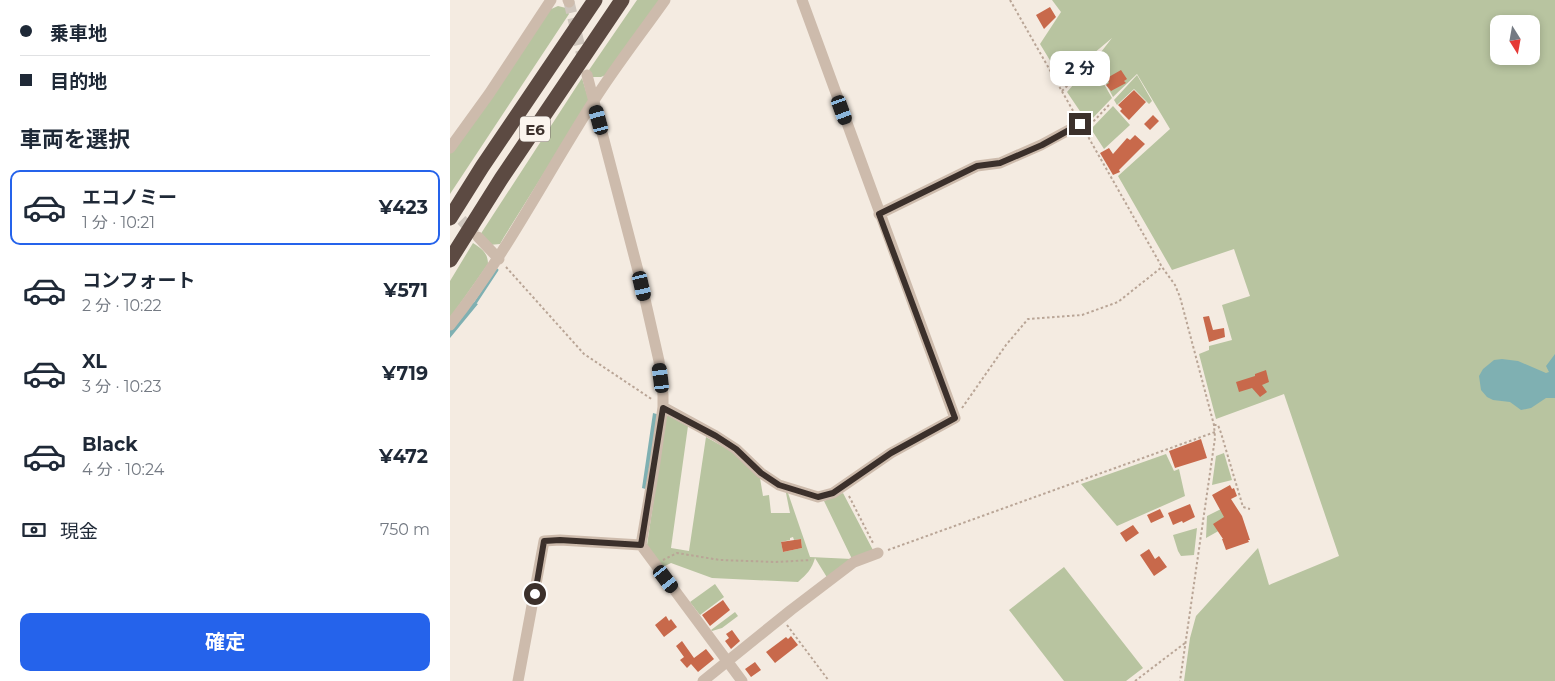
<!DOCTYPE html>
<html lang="ja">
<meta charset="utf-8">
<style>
:root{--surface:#fff;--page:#f6f6f7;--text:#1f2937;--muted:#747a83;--line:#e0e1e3;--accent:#2563eb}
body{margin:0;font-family:Montserrat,"Noto Sans JP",sans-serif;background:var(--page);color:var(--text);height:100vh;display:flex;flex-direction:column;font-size:19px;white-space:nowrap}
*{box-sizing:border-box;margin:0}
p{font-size:16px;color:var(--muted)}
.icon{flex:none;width:28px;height:28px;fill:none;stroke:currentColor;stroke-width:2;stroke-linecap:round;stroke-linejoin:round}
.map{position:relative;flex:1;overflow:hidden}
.panel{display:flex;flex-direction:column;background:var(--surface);width:450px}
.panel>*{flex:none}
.banner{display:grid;align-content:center;height:110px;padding:0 20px;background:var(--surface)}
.needle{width:32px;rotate:169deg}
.controls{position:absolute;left:1040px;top:15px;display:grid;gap:10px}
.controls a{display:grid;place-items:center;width:50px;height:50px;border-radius:10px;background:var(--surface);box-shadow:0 2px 8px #0003;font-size:25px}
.end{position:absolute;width:22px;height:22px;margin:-11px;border:6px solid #3b302b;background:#fff;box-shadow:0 0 0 2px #fff}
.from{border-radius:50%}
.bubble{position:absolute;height:35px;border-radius:10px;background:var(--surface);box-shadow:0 2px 8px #0003;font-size:16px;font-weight:700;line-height:35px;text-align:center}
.car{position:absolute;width:15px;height:30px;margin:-15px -8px;border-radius:6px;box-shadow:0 0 4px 1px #0007;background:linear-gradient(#222 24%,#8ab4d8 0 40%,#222 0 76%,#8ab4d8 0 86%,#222 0)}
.banner b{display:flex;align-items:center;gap:18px;height:48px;font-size:19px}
.banner b+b{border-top:1px solid var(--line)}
.banner i{width:12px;height:12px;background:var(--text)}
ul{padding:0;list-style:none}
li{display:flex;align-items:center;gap:15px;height:75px;margin:0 10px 8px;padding:0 10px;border:2px solid transparent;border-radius:10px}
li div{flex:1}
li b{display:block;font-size:19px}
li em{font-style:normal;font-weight:700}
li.current{border-color:var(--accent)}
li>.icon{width:45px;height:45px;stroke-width:1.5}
h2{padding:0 20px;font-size:22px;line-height:60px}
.pay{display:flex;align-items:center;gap:12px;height:55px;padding:0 20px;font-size:19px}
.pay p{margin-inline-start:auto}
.primary-button{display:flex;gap:10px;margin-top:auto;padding:10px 20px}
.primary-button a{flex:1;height:58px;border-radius:10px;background:var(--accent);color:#fff;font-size:20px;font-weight:700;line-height:58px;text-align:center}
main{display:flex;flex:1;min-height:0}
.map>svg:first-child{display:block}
.green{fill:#b8c4a0;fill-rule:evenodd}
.water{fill:#7fb0b2}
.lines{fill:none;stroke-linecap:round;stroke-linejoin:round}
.stream{stroke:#7fb0b2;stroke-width:3}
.building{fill:#c8694b}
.minor-tunnel{stroke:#cfc6bd;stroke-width:11;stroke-dasharray:11 5.5;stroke-linecap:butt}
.path{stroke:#b9a596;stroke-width:2;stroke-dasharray:2.5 2.5;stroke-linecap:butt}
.minor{stroke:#cdbbac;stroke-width:11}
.highway{stroke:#5c4a42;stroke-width:15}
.route{stroke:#3b302b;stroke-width:6}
.labels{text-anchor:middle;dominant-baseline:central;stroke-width:4.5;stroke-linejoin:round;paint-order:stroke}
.shield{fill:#fbf5ee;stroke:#756b66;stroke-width:1}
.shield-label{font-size:15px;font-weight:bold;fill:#3b302b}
</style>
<main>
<section class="panel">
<div class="banner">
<b><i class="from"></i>乗車地</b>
<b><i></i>目的地</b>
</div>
<h2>車両を選択</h2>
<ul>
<li class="current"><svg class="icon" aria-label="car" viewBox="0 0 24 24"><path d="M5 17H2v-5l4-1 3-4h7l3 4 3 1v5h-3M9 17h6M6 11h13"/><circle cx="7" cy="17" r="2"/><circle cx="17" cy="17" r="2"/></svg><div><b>エコノミー</b><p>1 分 · 10:21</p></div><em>¥423</em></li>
<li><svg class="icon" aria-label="car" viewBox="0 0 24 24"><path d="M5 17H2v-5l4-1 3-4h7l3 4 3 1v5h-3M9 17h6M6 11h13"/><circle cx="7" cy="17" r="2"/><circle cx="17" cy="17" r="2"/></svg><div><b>コンフォート</b><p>2 分 · 10:22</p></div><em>¥571</em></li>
<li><svg class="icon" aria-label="car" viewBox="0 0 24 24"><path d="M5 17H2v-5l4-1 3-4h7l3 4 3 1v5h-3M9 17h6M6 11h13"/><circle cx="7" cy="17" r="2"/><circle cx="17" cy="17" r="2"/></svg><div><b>XL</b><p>3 分 · 10:23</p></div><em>¥719</em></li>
<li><svg class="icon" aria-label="car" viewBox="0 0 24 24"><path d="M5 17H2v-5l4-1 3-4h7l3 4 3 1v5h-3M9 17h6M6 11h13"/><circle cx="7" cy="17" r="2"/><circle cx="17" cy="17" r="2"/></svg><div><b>Black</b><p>4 分 · 10:24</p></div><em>¥472</em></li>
</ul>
<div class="pay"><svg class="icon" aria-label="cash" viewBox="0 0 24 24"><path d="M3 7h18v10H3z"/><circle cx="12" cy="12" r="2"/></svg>現金<p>750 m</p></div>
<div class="primary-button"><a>確定</a></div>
</section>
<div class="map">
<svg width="1105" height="681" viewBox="0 0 1105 681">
<rect width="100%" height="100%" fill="#f4ebe1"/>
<path class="green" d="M187,0H210L158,74L151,77H142L139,70Z
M602,0H1105V681H734L740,638L746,616L808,548L819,585L889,556L834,394L766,419L749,354L759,350V346L782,340L772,305L800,296L784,249L722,270L668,176L720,129L687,74L663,97L644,61L662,38L612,80L590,44L611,12ZM1049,24H1081V56H1049Z
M108,6L116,8L119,14L0,194V152L99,10Z
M642,63L662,98L638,123L617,92Z
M687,75L702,101L699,104L684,89L667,105L664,100Z
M132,78L139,101L54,237L50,244L39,245L30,235Z
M663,106L680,125L654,149L641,129Z
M23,243C32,249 38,253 38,264L0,318V281Z
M216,416H219L238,426L221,548L239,551L256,437L281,451L310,478L313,496L319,495L321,513H340L336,493H338L360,557L402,559L374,501L393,493L424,552L378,579L365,558C362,569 357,574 348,582L262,578L221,563L213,567L197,545ZM343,537L344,540L351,539L352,548L333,552L331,542L340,540V538Z
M774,453L782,480L762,485L766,456Z
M716,454L724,471L729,469L735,496L667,526L631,484Z
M771,509L781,524L756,538L757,516Z
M747,528L744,555L731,556L728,551L723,535Z
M614,567L693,668L676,681H614L559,610Z
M265,584L274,597L250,615L240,602Z
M285,612L288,616L272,628L262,631L261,630Z"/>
<path class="water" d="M22,302L28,304L0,338V330Z
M1105,354V398H1096L1081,408L1071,410L1060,402L1043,400L1037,397L1031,390L1029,376L1033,369L1044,360L1052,359L1068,361L1096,373L1099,372L1096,366Z
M203,413L210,415L199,490L192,488Z"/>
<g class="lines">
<path class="stream" d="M24,305L47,270"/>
</g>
<path class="building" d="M600,7L606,17L594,29L586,15Z
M671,70L677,79L674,81L676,83L661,91L656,85L659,83L657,78Z
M684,90L696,102L679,120L670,111L672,109L668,105Z
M703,115L709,121L700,130L694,124Z
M685,135L695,144L669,170L670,172L663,175L650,153L659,148L663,154L677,138L680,140Z
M759,316L763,330L774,328L775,337L759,342L753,317Z
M816,370L819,382L812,385L817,392L810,397L802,388L789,392L786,382L805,376V374Z
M751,439L757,458L725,468L719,451Z
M780,485L782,489L784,488L787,496L781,499L792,516L800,540H798L799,542L776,550L772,539H773L763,524L774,517L762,495Z
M740,504L745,517L733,523L732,521L723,525L718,513Z
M710,509L714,517L701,523L697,515Z
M683,525L689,533L676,542L670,533Z
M351,539L352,548L333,552L331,542Z
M699,549L705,559L709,556L717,567L704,576L690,555Z
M273,600L280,610L260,626L252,615Z
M216,616L219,621L221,619L227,627L214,637L205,625Z
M282,630L290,641L281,649L275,641L279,638L276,634Z
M341,636L348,645L325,663L316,652L336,637L338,639Z
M232,641L244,658L256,649L264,659L248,672L241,664L237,668L230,660L234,657L226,646Z
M305,662L311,670L301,677L295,669Z"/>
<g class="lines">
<path class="minor-tunnel" d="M119,2L134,64
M0,208L25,234"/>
<path class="path" d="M560,0L626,116
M612,91L641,62
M640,125L659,105
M636,133L712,267L725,285L730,297L764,425L765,438L730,681
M56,267L134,354L203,400
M512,408L556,345L578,319L632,315L668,302L712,267
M764,425H768L771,433L793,507L800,509
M399,496L424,545
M438,550L765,432
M213,560L227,553L270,560L326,562L361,560
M337,625L379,681
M685,681L735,643"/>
<path class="minor" d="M118,0L119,2
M137,75L192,286L209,361L213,395V407L204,469L191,545L292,681
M0,148L39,94L101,0
M429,214L527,166L550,163L591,145L630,124
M28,237L49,259
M0,325C55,256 95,177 143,102C165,67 191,34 215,0
M213,407L266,436L286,449L311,473L329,485L368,497L383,493L441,453L505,418L352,0
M68,681L94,541L110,540L191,545
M253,681L341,610L404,562L428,553"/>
<path class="highway" d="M0,218L32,167L145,0
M0,260L51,179L172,0"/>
</g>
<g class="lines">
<path class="route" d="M85,594L94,541L110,540L191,545L213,408L266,436L286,449L311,473L329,485L368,497L383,493L441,453L505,418L429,214L527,166L550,163L592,145L630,124"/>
</g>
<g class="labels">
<rect class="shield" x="70" y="116.5" width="30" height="25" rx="4"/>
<g class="shield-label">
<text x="85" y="129">E6</text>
</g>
</g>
</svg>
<div class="controls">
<a><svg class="needle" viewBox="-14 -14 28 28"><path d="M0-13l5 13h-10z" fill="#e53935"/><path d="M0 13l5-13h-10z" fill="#747a83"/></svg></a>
</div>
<i class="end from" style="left:85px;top:594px"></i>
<i class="end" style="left:630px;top:124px"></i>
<div class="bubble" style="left:600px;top:51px;width:60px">2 分</div>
<i class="car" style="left:392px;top:110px;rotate:160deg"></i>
<i class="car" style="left:149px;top:120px;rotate:345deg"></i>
<i class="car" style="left:192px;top:286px;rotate:167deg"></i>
<i class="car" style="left:211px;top:378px;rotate:353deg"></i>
<i class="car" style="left:216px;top:579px;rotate:143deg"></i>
</div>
</main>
